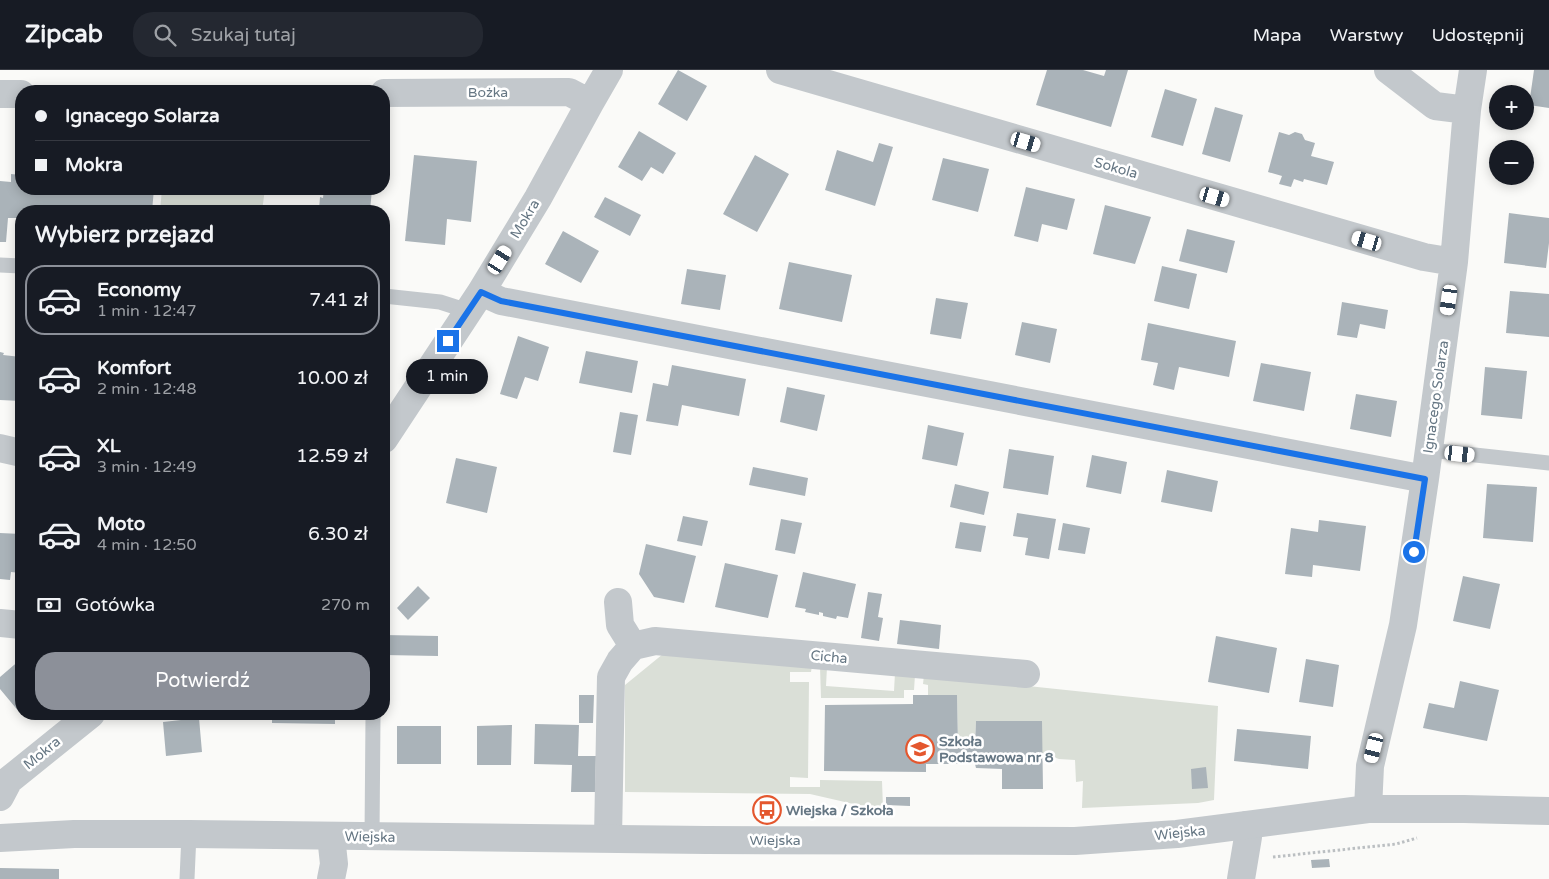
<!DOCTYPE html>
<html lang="pl">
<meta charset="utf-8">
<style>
:root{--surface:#171b24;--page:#242831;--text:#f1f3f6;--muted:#9ea1a6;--line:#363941;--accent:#8c9099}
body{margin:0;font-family:"Varela Round",sans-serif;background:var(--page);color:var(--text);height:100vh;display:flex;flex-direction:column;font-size:19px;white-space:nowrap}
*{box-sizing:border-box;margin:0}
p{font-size:16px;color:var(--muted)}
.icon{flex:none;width:28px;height:28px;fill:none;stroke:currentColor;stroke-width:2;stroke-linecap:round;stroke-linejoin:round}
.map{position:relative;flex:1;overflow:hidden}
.side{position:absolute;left:15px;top:135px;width:375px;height:515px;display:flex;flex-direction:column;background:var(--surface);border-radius:20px;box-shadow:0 2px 12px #0003}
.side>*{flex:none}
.banner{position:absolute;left:15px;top:15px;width:375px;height:110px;border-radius:20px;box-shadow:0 2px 12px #0003;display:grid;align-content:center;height:110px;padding:0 20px;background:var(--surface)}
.fabs{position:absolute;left:1489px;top:15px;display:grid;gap:10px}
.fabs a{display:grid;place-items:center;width:45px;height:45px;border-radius:50%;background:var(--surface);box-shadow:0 2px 12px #0003;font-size:25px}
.end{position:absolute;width:22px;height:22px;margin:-11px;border:6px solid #1a73e8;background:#fff;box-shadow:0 0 0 2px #fff}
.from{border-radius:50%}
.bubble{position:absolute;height:35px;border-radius:18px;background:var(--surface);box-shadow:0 2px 12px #0003;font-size:16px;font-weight:600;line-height:35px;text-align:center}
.car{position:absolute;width:15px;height:30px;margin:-15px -8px;border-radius:6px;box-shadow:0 0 4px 1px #0007;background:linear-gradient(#fff 24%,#345 0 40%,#fff 0 76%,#345 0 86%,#fff 0)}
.banner b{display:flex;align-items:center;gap:18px;height:48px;font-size:19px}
.banner b+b{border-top:1px solid var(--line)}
.banner i{width:12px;height:12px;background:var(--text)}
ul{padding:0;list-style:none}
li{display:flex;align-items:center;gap:15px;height:70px;margin:0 10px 8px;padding:0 10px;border:2px solid transparent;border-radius:20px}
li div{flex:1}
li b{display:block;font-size:19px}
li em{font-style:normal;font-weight:600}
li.active{border-color:var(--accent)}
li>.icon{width:45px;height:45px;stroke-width:1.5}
h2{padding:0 20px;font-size:22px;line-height:60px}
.pay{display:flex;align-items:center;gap:12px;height:55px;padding:0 20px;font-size:19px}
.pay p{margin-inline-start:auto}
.action{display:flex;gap:10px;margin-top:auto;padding:10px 20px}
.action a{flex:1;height:58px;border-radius:20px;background:var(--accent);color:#fff;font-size:20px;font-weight:600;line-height:58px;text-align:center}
header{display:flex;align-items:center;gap:30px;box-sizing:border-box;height:70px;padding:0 25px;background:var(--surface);border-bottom:1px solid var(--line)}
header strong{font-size:24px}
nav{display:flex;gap:28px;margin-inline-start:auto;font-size:18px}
.search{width:350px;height:45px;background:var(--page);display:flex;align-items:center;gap:12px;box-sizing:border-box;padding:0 18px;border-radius:20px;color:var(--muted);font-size:19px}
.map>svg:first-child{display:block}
.green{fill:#dadfd7}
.building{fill:#aab3b9}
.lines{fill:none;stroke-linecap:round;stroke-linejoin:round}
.path{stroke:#bbbfc2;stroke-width:3;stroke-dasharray:2.5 2.5;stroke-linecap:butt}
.service{stroke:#c3c8cc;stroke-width:15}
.minor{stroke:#c3c8cc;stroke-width:28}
.tertiary{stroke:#c3c8cc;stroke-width:28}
.route{stroke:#1a73e8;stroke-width:6}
.labels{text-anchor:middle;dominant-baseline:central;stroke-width:5;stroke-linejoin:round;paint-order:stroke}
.street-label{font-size:14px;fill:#657683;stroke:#fff}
.poi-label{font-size:14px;font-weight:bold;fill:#657683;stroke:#fff;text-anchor:start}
</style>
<header>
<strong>Zipcab</strong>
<div class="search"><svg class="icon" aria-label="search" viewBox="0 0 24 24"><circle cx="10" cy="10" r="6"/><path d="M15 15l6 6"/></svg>Szukaj tutaj</div>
<nav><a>Mapa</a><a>Warstwy</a><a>Udostępnij</a></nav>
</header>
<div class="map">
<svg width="1549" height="809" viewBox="0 0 1549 809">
<rect width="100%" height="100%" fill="#fafaf8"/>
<path class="green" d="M162,119H265L262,141H160Z
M663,584L812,596L811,602H790V612H809L808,708L790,707V717H820V710L882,711L883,738H871L810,724L625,722V615Z
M820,596L827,597L826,616L894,621L895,603L915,605L914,620H904V628H821Z
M924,605L1218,636L1214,730L1198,733L1082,738L1083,711L1076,712L1075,690L1059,689L1042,683V651H976L975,674H958L957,625H928V615L923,614Z"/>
<path class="building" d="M678,0L707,16L687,51L658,34Z
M1047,0H1083L1104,6L1106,0H1128L1111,57L1036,35Z
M1534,0H1549V38L1529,35Z
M1165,19L1197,29L1183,76L1151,67Z
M1215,37L1243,45L1230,92L1202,84Z
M639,61L676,83L663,104L651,97L642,111L618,97Z
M1279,62L1289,65L1295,62L1302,64L1305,70L1315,73L1311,86L1334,92L1327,115L1304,109L1303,112L1294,109L1291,117L1279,114L1282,106L1268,102Z
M879,73L893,77L875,136L825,120L837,80L873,92Z
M414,85L477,91L471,152L447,149L445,175L405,171Z
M755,85L789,104L757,162L723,144Z
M943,88L989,99L978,142L932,130Z
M11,104L21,105V119H103L117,120V119H154L152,141H21V148H8L6,172H0V111L11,112Z
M1026,117L1075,129L1067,160L1042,154L1038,172L1014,166Z
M324,119H372L370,141H321V140H319L320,127L323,128Z
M605,127L641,145L630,166L594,147Z
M1105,135L1151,147L1135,194L1093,184Z
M1509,143L1549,148V173L1546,198L1504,193Z
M1187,159L1235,171L1227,203L1179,191Z
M563,161L599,181L581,213L545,194Z
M789,192L852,205L842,252L779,239Z
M1162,196L1197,204L1189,239L1154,231Z
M687,199L726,205L720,240L681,234Z
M1510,221L1549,224V267L1506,263Z
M936,228L968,233L961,269L930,264Z
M1342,232L1388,240L1385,259L1360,254L1357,268L1337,265Z
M1022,252L1057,259L1050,293L1015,285Z
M1148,253L1236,271L1229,307L1179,297L1174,320L1153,315L1158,293L1141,290Z
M518,266L549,277L538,311L525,307L517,329L500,324Z
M586,281L638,291L632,323L579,313Z
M0,282L4,283L3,285L21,287V331L0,330Z
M1261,293L1311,302L1304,341L1253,331Z
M672,295L746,309L739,346L682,335L678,356L646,351L653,313L668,316Z
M1485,297L1527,301L1522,349L1481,345Z
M787,317L825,325L817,361L780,352Z
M1356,324L1397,331L1391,367L1350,359Z
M620,342L638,345L631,385L613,382Z
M928,355L964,363L957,396L922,389Z
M1009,379L1054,386L1048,425L1003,418Z
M1092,385L1127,392L1121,424L1086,417Z
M456,388L497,397L487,443L446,433Z
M753,397L808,408L805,426L749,415Z
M1167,400L1218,411L1212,442L1161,432Z
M955,414L989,422L984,445L950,437Z
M1487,414L1537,417L1533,472L1483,468Z
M1017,443L1056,449L1049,489L1025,485L1028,468L1013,466Z
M683,446L708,451L702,476L677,471Z
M781,449L802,453L795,484L775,480Z
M1319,450L1366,456L1360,501L1313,495L1312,507L1285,504L1291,458L1318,462Z
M960,452L986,456L981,482L955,478Z
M1063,453L1090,458L1085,484L1058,480Z
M0,463L21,464V503L11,502L10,510L0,509Z
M646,474L696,486L684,533L654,527L639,504Z
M725,493L778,505L768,548L715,537Z
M803,502L856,514L848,548L837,546L836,549L823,546V543L819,542V545L805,542L806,539L795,537Z
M1463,506L1500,514L1490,559L1453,551Z
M418,516L430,528L408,550L397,538Z
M868,522L882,524L878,547L883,548L879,571L861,568Z
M900,550L941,555L939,579L897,574Z
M384,565L438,566V586L384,585Z
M1216,566L1277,578L1269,623L1208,612Z
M21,589V642L20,643L0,619V607Z
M1306,589L1339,595L1333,637L1299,632Z
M1460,611L1499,620L1487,671L1423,658L1429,633L1454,638Z
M579,625H594L593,653H579Z
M913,625H957L958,674H975L976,651H1042L1043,719H1002V699L976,698L975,694H926V702L824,701L825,635L913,634Z
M272,644H335V654L272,653Z
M199,648L202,682L166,686L163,652Z
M535,654L579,655L578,686H596L595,722H571L572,695L534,694Z
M512,655L511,695H477V656Z
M397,656H441V694H397Z
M1237,659L1311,666L1308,699L1234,691Z
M1206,697L1208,718L1192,719L1191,699Z
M886,727H910V736L886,735Z
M1329,789L1330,797L1312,798L1311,790Z
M0,798L59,799V809H0Z"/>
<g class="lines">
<path class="path" d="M1273,787L1396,774L1417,768"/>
<path class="service" d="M0,195L21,196
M384,226L440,232L468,241
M1429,380L1549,393
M372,767L373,647
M187,809L189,764"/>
<path class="minor" d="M780,0L1424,187L1454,192
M1388,0L1435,36L1467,40
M384,23L569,22L590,33
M0,24H21
M481,222L501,231L1425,409
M384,369L481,222L538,128L590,33L609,0
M0,378L21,383
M618,532L620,555L633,576
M0,553L21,555
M0,727L9,710L91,644
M1368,739L1370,696L1403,555L1425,409L1454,192L1467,40L1473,0
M608,768L611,607L620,591L633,576L655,571L1026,604
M331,809L334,794L331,766
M1241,809L1248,767L1247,755"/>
<path class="tertiary" d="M0,768L74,764H189L706,770L1075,771L1177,764L1368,739H1464L1549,741"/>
</g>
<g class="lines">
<path class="route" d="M448,271L481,222L501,231L1425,409L1414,482"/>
</g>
<defs>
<symbol id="school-ring" viewBox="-11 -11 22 22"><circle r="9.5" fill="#fff" stroke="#e4572e" stroke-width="1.5"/><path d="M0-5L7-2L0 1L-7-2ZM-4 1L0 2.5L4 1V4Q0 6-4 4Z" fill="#e4572e"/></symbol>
<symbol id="bus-ring" viewBox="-11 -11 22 22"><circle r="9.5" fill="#fff" stroke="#e4572e" stroke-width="1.5"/><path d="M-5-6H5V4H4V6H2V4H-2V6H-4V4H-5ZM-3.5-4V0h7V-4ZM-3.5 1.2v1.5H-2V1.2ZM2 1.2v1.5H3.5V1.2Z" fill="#e4572e"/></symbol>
</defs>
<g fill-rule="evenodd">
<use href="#school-ring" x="904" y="663" width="32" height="32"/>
<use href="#bus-ring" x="751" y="724" width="32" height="32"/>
</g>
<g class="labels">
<g class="street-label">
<text x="488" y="22">Bożka</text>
<text transform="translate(1116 98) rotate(16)">Sokola</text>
<text transform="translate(525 149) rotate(-59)">Mokra</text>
<text transform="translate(1436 327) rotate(-82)">Ignacego Solarza</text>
<text transform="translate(829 587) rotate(5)">Cicha</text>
<text transform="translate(42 683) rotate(-39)">Mokra</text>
<text transform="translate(1180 763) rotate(-6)">Wiejska</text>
<text transform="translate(370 767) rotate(1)">Wiejska</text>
<text x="775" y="770">Wiejska</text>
</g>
<g class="poi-label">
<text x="939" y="671">Szkoła<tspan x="939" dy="16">Podstawowa nr 8</tspan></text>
<text x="786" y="740">Wiejska / Szkoła</text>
</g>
</g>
</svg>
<div class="fabs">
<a>+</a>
<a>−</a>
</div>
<i class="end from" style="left:1414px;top:482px"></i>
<i class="end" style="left:448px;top:271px"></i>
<div class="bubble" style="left:406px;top:289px;width:82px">1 min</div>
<i class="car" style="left:1026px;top:72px;rotate:106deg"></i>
<i class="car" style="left:1215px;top:127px;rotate:106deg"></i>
<i class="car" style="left:1367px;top:171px;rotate:286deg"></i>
<i class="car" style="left:500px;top:190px;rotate:32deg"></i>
<i class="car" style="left:1449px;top:230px;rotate:188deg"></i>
<i class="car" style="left:1460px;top:384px;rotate:96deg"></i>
<i class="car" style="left:1374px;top:678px;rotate:194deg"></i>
<div class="banner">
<b><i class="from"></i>Ignacego Solarza</b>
<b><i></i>Mokra</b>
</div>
<section class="side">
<h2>Wybierz przejazd</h2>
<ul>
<li class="active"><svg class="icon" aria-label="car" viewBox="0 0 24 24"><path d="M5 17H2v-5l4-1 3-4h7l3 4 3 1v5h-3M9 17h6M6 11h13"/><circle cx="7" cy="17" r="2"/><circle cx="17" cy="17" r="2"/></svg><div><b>Economy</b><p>1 min · 12:47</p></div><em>7.41 zł</em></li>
<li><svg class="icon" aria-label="car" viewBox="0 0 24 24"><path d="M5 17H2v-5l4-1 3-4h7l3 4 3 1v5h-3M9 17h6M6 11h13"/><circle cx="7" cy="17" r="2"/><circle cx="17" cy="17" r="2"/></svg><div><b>Komfort</b><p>2 min · 12:48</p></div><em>10.00 zł</em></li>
<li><svg class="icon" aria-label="car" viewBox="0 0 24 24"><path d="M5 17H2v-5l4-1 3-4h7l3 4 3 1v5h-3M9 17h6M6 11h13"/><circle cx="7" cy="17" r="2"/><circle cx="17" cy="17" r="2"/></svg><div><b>XL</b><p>3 min · 12:49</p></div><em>12.59 zł</em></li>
<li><svg class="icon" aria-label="car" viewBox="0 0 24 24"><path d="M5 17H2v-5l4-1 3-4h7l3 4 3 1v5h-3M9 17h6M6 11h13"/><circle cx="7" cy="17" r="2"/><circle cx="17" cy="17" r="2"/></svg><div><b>Moto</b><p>4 min · 12:50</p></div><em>6.30 zł</em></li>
</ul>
<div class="pay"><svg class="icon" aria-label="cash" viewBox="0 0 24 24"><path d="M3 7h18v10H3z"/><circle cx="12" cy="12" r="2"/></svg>Gotówka<p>270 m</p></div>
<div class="action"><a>Potwierdź</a></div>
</section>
</div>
